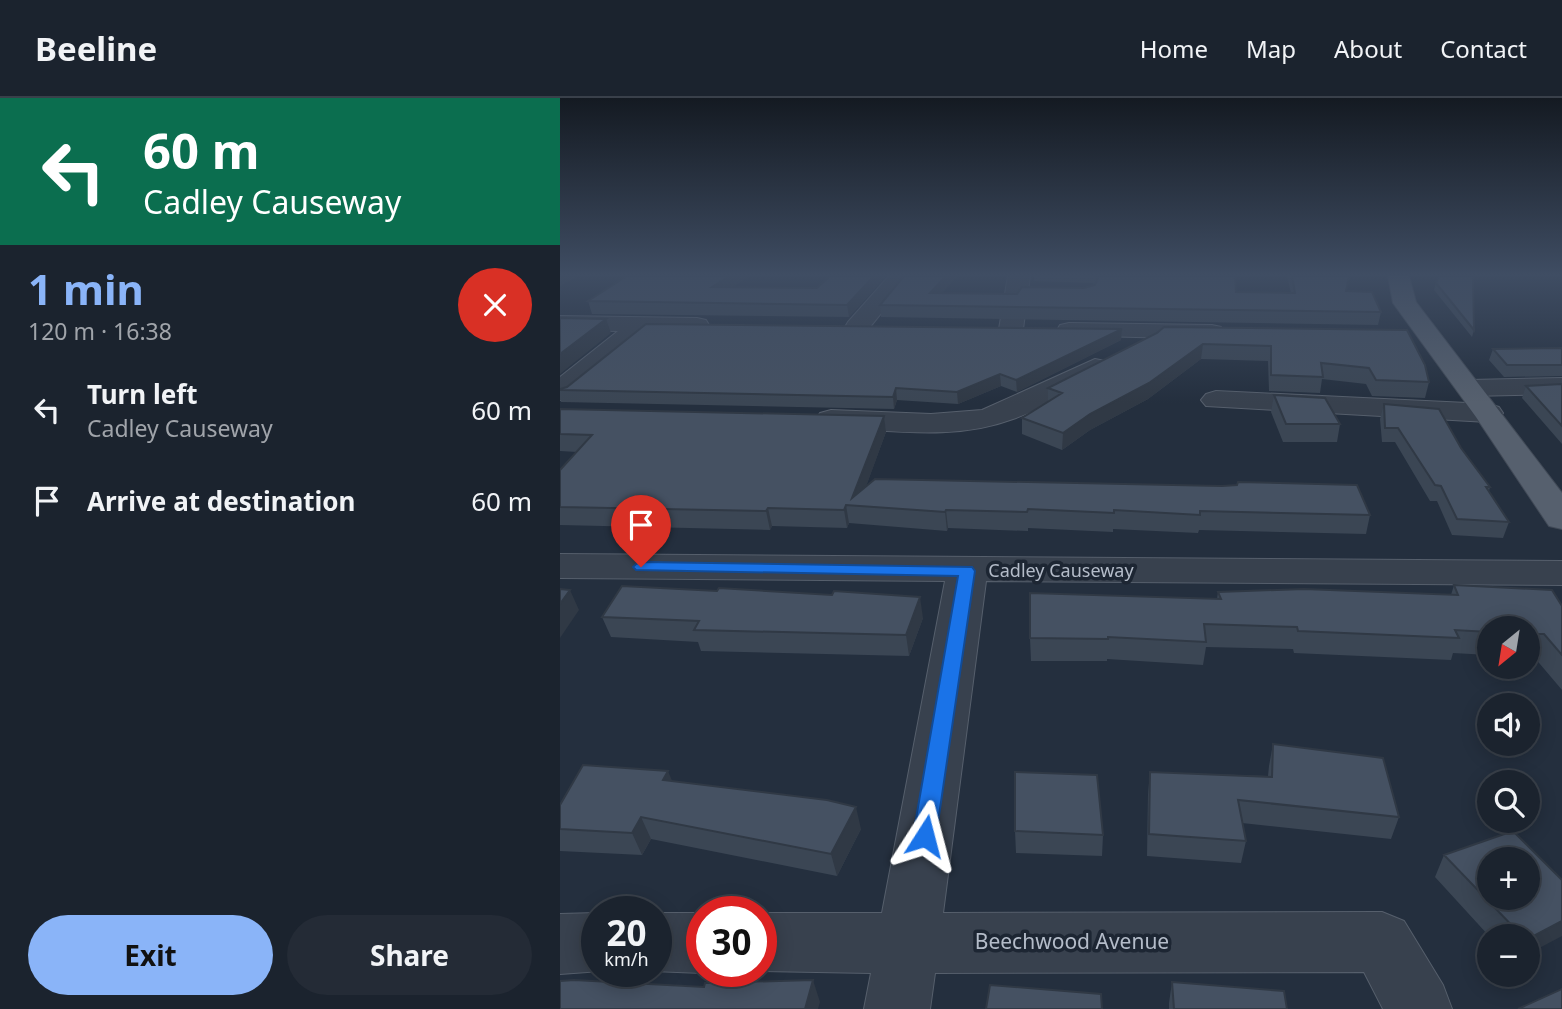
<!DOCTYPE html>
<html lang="en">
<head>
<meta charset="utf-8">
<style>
  body { margin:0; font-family:"Noto Sans",sans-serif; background:#242b36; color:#f1f3f6; height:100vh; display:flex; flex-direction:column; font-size:26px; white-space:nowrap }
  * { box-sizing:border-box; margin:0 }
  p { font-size:23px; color:#a0a4aa }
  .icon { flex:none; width:38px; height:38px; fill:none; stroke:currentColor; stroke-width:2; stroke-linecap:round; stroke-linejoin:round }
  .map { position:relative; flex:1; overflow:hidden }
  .sheet { display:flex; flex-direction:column; background:#1b232e; width:560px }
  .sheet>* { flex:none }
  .top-card { background:#0b6e4f; color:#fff; overflow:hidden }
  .needle { width:46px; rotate:210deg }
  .buttons { position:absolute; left:917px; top:518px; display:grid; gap:14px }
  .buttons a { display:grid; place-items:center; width:63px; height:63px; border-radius:50%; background:#1b232e; box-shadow:0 4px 18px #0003,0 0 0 2px #39404a; font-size:35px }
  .speed { position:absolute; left:21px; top:798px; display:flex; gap:14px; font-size:35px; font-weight:700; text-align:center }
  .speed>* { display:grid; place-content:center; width:91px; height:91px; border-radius:50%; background:#1b232e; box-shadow:0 4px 18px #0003,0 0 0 2px #39404a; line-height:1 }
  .speed small { font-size:18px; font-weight:400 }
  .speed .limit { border:10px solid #d22; background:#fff; color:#111 }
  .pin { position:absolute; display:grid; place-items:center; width:60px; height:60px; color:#fff; margin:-72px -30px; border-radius:50% 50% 50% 0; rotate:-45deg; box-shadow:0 0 7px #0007 }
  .pin .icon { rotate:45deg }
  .me { position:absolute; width:77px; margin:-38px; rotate:9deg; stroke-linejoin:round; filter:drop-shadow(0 0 5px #0008) }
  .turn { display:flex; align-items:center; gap:24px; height:147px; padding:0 28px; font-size:32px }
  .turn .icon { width:91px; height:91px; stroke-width:2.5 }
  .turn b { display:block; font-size:49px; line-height:60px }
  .round { display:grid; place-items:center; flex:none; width:74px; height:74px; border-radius:37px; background:#242b36 }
  .overview { display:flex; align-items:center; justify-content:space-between; height:119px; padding:0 28px }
  h1 { font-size:42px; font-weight:700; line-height:52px; color:#8ab4f8 }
  .action { display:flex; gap:14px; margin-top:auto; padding:14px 28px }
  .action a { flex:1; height:80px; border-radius:42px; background:#8ab4f8; color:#111; font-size:28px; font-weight:700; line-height:80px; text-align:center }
  .action a+a { background:#242b36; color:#f1f3f6 }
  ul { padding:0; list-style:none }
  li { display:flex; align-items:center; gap:21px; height:91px; padding:0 28px }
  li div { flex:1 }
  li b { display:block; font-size:26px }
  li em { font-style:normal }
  header { display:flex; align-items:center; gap:42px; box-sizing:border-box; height:98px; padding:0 35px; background:#1b232e; border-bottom:2px solid #39404a }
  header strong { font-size:33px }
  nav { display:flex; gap:38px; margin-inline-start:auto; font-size:24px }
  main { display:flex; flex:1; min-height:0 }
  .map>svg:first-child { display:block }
</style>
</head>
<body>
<header>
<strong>Beeline</strong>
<nav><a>Home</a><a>Map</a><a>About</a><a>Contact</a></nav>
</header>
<main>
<section class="sheet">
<div class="top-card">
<div class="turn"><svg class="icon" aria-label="left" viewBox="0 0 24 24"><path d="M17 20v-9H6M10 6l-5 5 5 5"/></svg><div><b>60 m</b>Cadley Causeway</div></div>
</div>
<div class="overview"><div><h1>1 min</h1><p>120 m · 16:38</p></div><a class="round" style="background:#d93025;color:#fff"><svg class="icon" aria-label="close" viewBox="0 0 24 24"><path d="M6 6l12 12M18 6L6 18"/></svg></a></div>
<ul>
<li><svg class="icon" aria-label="left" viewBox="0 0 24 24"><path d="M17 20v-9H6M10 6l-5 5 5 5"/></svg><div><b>Turn left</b><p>Cadley Causeway</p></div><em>60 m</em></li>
<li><svg class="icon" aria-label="arrive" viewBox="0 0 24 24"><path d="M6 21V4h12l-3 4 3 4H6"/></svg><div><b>Arrive at destination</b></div><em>60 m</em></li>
</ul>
<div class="action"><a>Exit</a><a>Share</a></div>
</section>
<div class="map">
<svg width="1002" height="911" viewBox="0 0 1002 911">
  <rect width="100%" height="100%" fill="#242f3e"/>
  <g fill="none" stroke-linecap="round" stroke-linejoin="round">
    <defs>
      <path id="minor" d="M329,178H351L306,234L297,236L288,234L285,229L288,224Z
        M448,178H470L463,231L460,236L451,238L442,236L439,231Z
        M0,218L137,220L146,222L149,227L146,232L88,234L10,299L0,302V279L58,233L0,232Z
        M509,225L652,227L661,229L664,234L661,239L652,241L500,237L497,232L500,227Z
        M535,261L545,263L548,269L545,275C514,290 485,310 453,321C395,343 331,332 271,330L260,327L256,321L260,315L271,312L371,316L422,312Z
        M1002,280V296L910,298L900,296L896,290L900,284L910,282Z
        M656,293L928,306L939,309L943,315L939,321L928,324L646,308L641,302L646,296Z
        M0,456L1002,463V487L426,483L383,815L822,814L844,823L883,887L892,911H823L804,874L375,875L370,911H304L311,875L197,873H201V815H322L385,483L0,480Z
        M37,815V873H41L0,876V816Z
        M96,815H142V873H146L142,875L92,873H96Z"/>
      <path id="major" d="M828,178H849L856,204L1002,395V431L989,428L916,319L833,205Z"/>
    </defs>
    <!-- minor casing -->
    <use href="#minor" stroke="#565f6c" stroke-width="2"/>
    <!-- major casing -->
    <use href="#major" stroke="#414a57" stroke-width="2"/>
    <!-- minor -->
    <use href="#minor" fill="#38414e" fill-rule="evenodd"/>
    <!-- major -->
    <use href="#major" fill="#56606e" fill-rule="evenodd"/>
  </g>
  <!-- wall -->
  <path fill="#3b4654" d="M66,178H189L172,189L257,190L270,178H326L289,219L32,216L28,203Z
    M474,178H675L676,194L731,195L727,178H789L786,193L821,214L818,227L321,219L320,207L382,195L457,196L524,190L534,187L533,185L474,183Z
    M876,185L914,232L912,239L874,192Z
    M562,231L561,242L457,294L441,288L398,306L337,302L334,311L1,304L0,301V291Z
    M847,232L869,284L865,300L812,298L806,286L762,281L760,295L709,293L708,263L641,261L588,301L530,332L502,352L462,336V320L488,303V290L597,235Z
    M1002,250V278L944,279L929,262L933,251Z
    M1002,286V346L962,300L966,288Z
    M714,297L780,326L777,344H723L711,314Z
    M824,306L901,350L930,389L929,393L949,424L943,440L892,437L877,403H870L835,344H822L820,321Z
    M0,311L324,318L326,334L306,388L810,417L806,436L639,432L638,435L553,431V434L468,430V433L388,430L387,433L289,425L287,430L212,428L210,432L0,427V372L17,354L0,353Z
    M894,487L1002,508V592L974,559L968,558V530H929V557L893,555L891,562L734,555L733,551L646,549L643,567L547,561V563H471L470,540L657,501L658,494L891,497Z
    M42,519L363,520L349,558L141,553L138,544L51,539Z
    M713,646L839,719L831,741L682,725L686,743L681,765L587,758L588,696L590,674L708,678L709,668Z
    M113,683L301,731L277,778L91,741L82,757L0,753V707Z
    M455,733L543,737L542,758L456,755Z
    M884,757L968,838H929L875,779Z
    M612,884L727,911H609V905Z"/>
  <!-- shaded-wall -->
  <path fill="#303945" d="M0,178H19L0,188Z
    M169,178H189L155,202L152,189Z
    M314,178H326L289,219L287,207Z
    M386,178H398L371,207L370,195Z
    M46,221L51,235L0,276V256Z
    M562,231L561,242L457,294L456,282Z
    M643,246L641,261L588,301L530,332L502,352L503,335L530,316Z
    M440,276L441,288L398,306L397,294Z
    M336,290L337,302L334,311L333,299Z
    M324,318L326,334L299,408L292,400Z
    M286,407L289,425L287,430L284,412Z
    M208,410L212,428L210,432L206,413Z
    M386,412L388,430L387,433L385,414Z
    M10,492L19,512L0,540V506Z
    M360,499L363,520L349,558L346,537Z
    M108,673L117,695L103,682Z
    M296,709L301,731L277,778L271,756Z
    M81,719L91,741L82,757L72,735Z
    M1002,823V838L968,856V841Z
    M253,882L260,904L258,911H245Z"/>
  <!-- building -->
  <path fill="#455162" stroke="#303945" stroke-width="2" fill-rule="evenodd" d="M67,178H169L152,189L257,190L270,178H314L287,207L28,203Z
    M344,178H386L370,195L457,196L462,189L524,190L535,187L538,180L536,178H675L676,194L735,195L732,178H789L786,193L812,194L821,214L320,207Z
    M879,178H913L914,232L876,185Z
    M0,220L46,221L0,256Z
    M86,226L562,231L456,282L440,276L397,294L336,290L333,299L0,292V291L7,289Z
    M604,229L847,232L865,267L869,284L816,282L809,270L761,265L763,279L711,277V248L643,246L589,285L530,316L503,335L462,320L502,295L488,290L597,235Z
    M1002,250V267H947L933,251Z
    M1002,286V328L966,288Z
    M714,297L765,300L780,326H726Z
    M824,306L879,311L901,350L930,389H926L949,424L897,421L881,388L875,387L838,330H825Z
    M0,311L324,318L292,400L315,381L662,388L677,387L678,384L797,387L810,417L640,413V417L554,412V415L468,411L467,414L386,412L385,414L286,407L284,412L208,410L206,413L0,409V372L32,337L0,336Z
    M894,487L992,492L1002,508V557L984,536H968V530H929V534L895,532L899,540L738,533L737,529L644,526L646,544L548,539V541L470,540V495L661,501L658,494L744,491L898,497Z
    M62,488L157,493L159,490L272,497L274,493L360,499L346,537L134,532L139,523L42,519Z
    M0,491L10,492L0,506Z
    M713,646L823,660L839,719L678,702L686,743L589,736L590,674L712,679Z
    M23,667L108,673L103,682L267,702L296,709L271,756L81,719L72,735L0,731V707Z
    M455,674L537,677L543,737L455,733Z
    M953,733L1002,782V823L968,841V838H962L884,757ZM929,761H968V800H929Z
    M14,882L144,889L145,885L253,882L245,911H0V883Z
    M612,884L724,893L727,911H614Z
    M430,887L541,896L542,911H426Z
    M1002,891V911H958Z"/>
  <!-- sky -->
  <linearGradient id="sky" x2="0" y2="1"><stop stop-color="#141a22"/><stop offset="0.58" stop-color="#3f4d63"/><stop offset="1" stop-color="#3f4d63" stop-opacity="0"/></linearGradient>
  <rect width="1002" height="305" fill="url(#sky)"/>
  <!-- route -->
  <path fill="#1a73e8" stroke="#114b97" stroke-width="2" d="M81,464L412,469L415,473L376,738L373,745L365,748L356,745L353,738L398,478L76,472L73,469L76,466Z"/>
  <g text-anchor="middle" stroke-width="7" stroke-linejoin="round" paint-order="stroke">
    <!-- street labels -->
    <g font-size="18" fill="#b4bcc9" stroke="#1d2633">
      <text x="501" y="479">Cadley Causeway</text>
    </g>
    <!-- near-street labels -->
    <g font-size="21" fill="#b4bcc9" stroke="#1d2633">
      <text x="512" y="851">Beechwood Avenue</text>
    </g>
  </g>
</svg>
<div class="buttons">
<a><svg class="needle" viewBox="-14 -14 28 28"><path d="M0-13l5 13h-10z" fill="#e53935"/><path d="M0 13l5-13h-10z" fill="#a0a4aa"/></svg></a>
<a><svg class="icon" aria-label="sound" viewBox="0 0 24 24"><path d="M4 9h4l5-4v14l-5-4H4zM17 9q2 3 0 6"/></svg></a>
<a><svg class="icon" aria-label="search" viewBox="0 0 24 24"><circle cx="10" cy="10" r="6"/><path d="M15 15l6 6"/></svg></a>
<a>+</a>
<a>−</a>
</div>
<div class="speed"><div>20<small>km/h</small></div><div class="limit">30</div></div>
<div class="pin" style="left:81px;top:469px;background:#d93025"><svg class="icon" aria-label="arrive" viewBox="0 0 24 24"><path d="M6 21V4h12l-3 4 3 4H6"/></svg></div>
<svg class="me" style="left:365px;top:738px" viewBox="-20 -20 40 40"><path d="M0-17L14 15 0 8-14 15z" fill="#1a73e8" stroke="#fff" stroke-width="4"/></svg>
</div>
</main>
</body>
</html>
